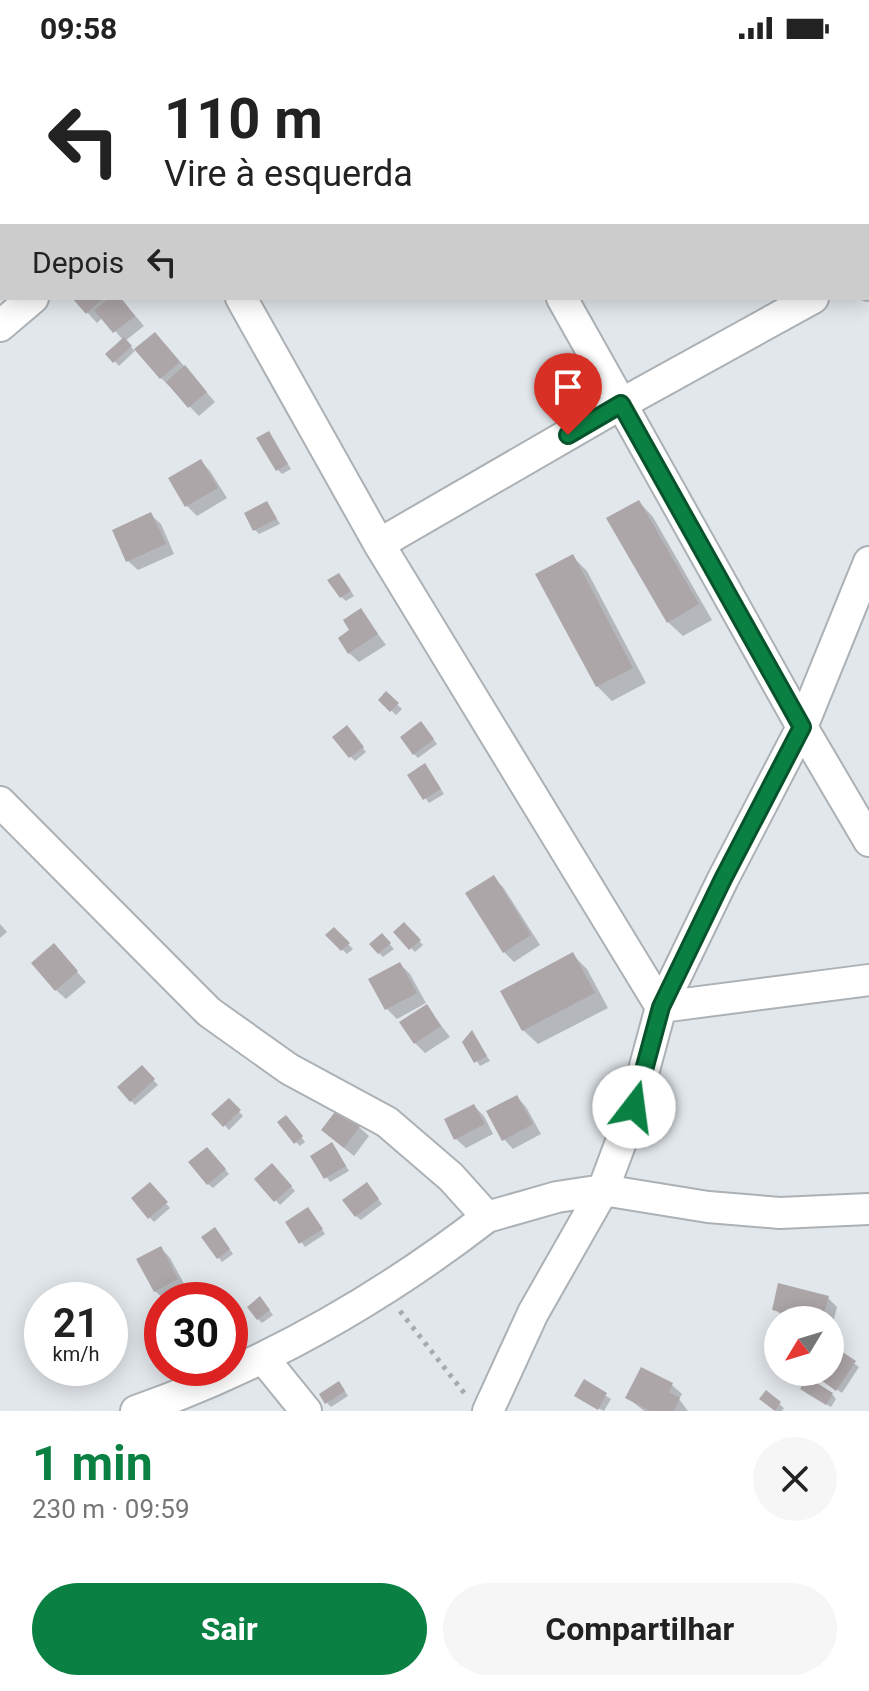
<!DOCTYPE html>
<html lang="pt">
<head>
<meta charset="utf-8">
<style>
  body { margin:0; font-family:Roboto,sans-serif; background:#f6f6f6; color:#222; height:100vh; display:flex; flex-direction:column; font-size:30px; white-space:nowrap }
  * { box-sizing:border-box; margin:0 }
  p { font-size:26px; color:#767676 }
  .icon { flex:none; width:44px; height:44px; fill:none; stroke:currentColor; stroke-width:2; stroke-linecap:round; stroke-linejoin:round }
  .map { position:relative; height:1355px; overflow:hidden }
  .panel { display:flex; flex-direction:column; background:#fff; flex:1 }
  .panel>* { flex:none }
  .hud { position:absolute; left:0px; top:0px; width:870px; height:244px; box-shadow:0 4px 20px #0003; background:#fff; color:#222; overflow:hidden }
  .needle { width:52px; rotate:232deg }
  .buttons { position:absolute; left:764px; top:1250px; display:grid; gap:16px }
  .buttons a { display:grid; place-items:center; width:80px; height:80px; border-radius:50%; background:#fff; box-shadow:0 4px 20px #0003; font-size:40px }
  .speed { position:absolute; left:24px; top:1226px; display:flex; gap:16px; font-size:40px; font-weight:700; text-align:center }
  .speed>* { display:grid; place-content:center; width:104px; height:104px; border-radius:50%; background:#fff; box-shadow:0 4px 20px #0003; line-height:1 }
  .speed small { font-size:20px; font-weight:400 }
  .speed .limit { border:12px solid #d22; background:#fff; color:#111 }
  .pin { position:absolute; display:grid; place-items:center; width:68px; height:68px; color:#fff; margin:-82px -34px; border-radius:50% 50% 50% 0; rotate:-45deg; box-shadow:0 0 8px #0007 }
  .pin .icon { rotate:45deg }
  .me { position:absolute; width:88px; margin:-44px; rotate:15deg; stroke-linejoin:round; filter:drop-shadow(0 0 6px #0008) }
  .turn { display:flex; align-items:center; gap:28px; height:168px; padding:0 32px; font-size:36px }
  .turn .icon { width:104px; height:104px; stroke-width:2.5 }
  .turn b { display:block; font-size:56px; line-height:68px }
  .then { display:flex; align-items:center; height:76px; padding:0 32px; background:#0003; gap:16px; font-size:30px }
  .round { display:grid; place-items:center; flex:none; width:84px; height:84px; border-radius:42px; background:#f6f6f6 }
  .summary { display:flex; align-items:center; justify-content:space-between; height:136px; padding:0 32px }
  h1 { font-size:48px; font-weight:700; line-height:60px; color:#0b8043 }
  .primary-button { display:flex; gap:16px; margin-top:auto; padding:16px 32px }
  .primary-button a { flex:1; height:92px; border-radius:48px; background:#0b8043; color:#fff; font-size:32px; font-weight:700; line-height:92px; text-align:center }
  .primary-button a+a { background:#f6f6f6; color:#222 }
  .status { display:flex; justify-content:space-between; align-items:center; height:56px; padding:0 40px; background:#fff; direction:ltr }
  .status svg { height:22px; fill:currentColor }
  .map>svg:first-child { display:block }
</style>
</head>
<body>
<div class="status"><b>09:58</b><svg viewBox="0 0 49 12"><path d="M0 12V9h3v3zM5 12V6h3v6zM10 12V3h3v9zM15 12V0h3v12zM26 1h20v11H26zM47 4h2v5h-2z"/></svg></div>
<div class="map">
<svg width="869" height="1355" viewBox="0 0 869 1355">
  <rect width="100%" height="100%" fill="#e2e7ec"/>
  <!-- shadow -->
  <path fill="#0003" d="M2,55V103L0,104V56Z
    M74,242H125L122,244L144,270L125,285L135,295L137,293L119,310L108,298L123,284L103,261L97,267Z
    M165,288L215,346L199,360L161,322Z
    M269,377L291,413L282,418L278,414Z
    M201,405L210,415L227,442L197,460L187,450L171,423Z
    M639,446L653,461L712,564L683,580L668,566Z
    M267,447L280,468L259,478L255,474Z
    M151,459L161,468L174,498L138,514L128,505Z
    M573,501L587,515L646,627L612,645L597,630Z
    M343,523L354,540L346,545L341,541Z
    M361,555L386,589L359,606L349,597L352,575Z
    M386,638L402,653L396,659L380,644Z
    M425,672L437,688L418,702L414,698Z
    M351,676L366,696L355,705L351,701Z
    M429,714L444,738L429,747L409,719Z
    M494,822L503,831L540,889L514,906L504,896Z
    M0,868L7,876L0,882Z
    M404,869L423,889L415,896L396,876Z
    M334,874L353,893L347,898L328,880Z
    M382,880L394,893L383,901L379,897Z
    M573,899L587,913L608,952L538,988L523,974Z
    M63,900L86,926L66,943L56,934Z
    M400,908L410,918L426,947L397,963L387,953Z
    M427,951L450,981L425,997L415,987Z
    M472,977L490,1005L480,1010L464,986Z
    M142,1012L158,1029L135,1049L119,1032Z
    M517,1041L526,1051L541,1078L513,1093L504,1083Z
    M229,1044L243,1060L229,1074L214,1058Z
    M474,1050L484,1060L493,1078L466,1092L456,1083Z
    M290,1066L305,1086L300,1090L296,1086Z
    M359,1071L369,1080L354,1100L334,1084Z
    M336,1093L349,1115L330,1126L313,1101Z
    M211,1097L229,1118L213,1132L208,1128Z
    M272,1110L295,1135L280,1149L257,1123Z
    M150,1129L170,1152L154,1166L133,1143Z
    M371,1133L382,1148L361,1164L356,1160Z
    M312,1158L325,1178L305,1191L288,1167Z
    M219,1178L233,1198L222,1206L218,1201Z
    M161,1192L170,1202L187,1233L165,1244L155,1235Z
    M828,1242L837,1251L831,1275L830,1264H788L774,1253Z
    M264,1247L273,1259L262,1267L258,1263Z
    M842,1298L859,1311L842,1337L825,1325Z
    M585,1326L611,1343L604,1355L581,1344Z
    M672,1329L682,1338L679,1343L688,1355H644L628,1342Z
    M343,1332L348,1340L331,1351L327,1347Z
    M766,1337L784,1352L782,1355H776L766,1347Z
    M806,1337L832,1338L836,1343L831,1351Z"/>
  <!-- building -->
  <path fill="#ada6a9" d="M72,242H104L86,258Z
    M109,242H121L135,260L113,277L94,254Z
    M155,276L180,306L160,323L134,293Z
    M124,281L132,290L113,307L105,298Z
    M185,309L207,336L188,352L166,326Z
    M269,375L288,408L276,415L256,382Z
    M201,403L218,432L185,451L168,422Z
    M639,444L699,548L667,567L606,462Z
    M267,445L277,463L253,475L244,457Z
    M151,456L166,488L126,506L112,474Z
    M573,498L633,612L596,631L535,518Z
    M339,517L351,535L340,542L327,524Z
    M361,552L378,578L348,598L338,582L349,574L343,564Z
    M386,635L399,647L390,656L378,644Z
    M421,665L434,683L413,699L400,681Z
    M347,669L364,691L349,702L332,681Z
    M425,707L441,733L423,744L407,719Z
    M494,819L531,879L503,897L465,837Z
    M404,866L421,884L409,894L393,876Z
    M334,871L350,887L341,895L325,879Z
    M382,877L391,887L378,898L369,888Z
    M54,887L78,915L55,935L31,907Z
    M573,896L595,937L522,975L500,935Z
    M400,906L417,937L385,954L368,923Z
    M427,948L441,970L414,988L399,966Z
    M472,974L487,1000L474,1007L462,986Z
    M142,1009L155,1023L130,1046L117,1031Z
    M517,1039L533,1068L502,1085L486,1055Z
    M229,1042L241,1054L223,1071L211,1058Z
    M474,1048L485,1068L454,1084L444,1063Z
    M338,1052L361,1069L344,1092L321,1074Z
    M286,1059L303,1080L294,1088L277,1066Z
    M332,1086L346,1110L324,1123L310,1100Z
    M207,1091L226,1113L207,1129L188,1106Z
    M272,1107L292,1130L274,1146L254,1123Z
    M150,1126L168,1146L148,1163L131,1142Z
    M367,1126L379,1143L355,1161L342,1144Z
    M308,1151L323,1173L299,1188L285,1166Z
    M215,1171L230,1193L217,1203L201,1181Z
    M161,1190L178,1223L154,1236L136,1203Z
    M778,1227L829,1240L822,1264H812L772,1254Z
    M260,1240L270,1254L257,1264L247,1251Z
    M841,1295L856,1305L836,1335L821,1324L827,1316H830V1311Z
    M641,1311L673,1327L669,1336L680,1342L674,1355H650L625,1342Z
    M807,1321L833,1337L826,1349L800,1333Z
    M584,1323L607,1337L598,1354L574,1340Z
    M339,1325L345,1335L325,1348L319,1338Z
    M766,1334L781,1346L775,1355L759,1343Z"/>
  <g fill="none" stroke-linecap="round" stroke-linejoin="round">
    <defs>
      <path id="street" d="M102,0L104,2
        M424,0L425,2
        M745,0L746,2
        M243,2L246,0
        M868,228L869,229
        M241,242L379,488L661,951
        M562,242L802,671L869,785
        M0,270L33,242
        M379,488L621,348L813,242
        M0,746L209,956L289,1013L387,1066L451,1121L487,1161C381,1243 263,1310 136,1355
        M661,951L869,924
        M487,1161L557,1141L603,1134L708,1151L780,1157L869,1153
        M263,1302L306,1355
        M488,1355L533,1257L603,1134L634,1051L661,951L723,823L802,671L869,506"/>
    </defs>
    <!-- street casing -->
    <use href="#street" stroke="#acb1b5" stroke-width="34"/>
    <!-- path -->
    <path stroke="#a7abb0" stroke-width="5" stroke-dasharray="4 6" stroke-linecap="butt" d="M400,1255L465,1338"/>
    <!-- street -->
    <use href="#street" stroke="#fff" stroke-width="30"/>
  </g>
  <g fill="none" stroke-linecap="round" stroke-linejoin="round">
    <defs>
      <path id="route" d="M568,379L621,348L802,671L723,823L661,951L634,1051"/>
    </defs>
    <!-- route casing -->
    <use href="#route" stroke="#07532c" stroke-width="20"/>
    <!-- route -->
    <use href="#route" stroke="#0b8043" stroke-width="14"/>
  </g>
</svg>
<div class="buttons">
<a><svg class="needle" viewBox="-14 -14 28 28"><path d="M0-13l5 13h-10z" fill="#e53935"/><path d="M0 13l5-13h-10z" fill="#767676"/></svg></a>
</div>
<div class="speed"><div>21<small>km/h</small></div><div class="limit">30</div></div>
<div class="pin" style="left:568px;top:379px;background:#d93025"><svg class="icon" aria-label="arrive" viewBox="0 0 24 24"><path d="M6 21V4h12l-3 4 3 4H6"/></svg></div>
<svg class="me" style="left:634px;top:1051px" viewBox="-20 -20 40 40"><circle r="19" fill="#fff"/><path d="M0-13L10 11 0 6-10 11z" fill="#0b8043"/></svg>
<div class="hud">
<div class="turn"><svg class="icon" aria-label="left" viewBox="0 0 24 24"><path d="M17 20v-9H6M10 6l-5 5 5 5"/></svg><div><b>110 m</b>Vire à esquerda</div></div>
<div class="then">Depois<svg class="icon" aria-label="left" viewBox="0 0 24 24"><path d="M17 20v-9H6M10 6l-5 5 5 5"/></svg></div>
</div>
</div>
<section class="panel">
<div class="summary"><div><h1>1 min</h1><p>230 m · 09:59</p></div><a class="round"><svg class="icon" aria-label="close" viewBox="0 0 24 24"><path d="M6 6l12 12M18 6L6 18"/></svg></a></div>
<div class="primary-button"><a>Sair</a><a>Compartilhar</a></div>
</section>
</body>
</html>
